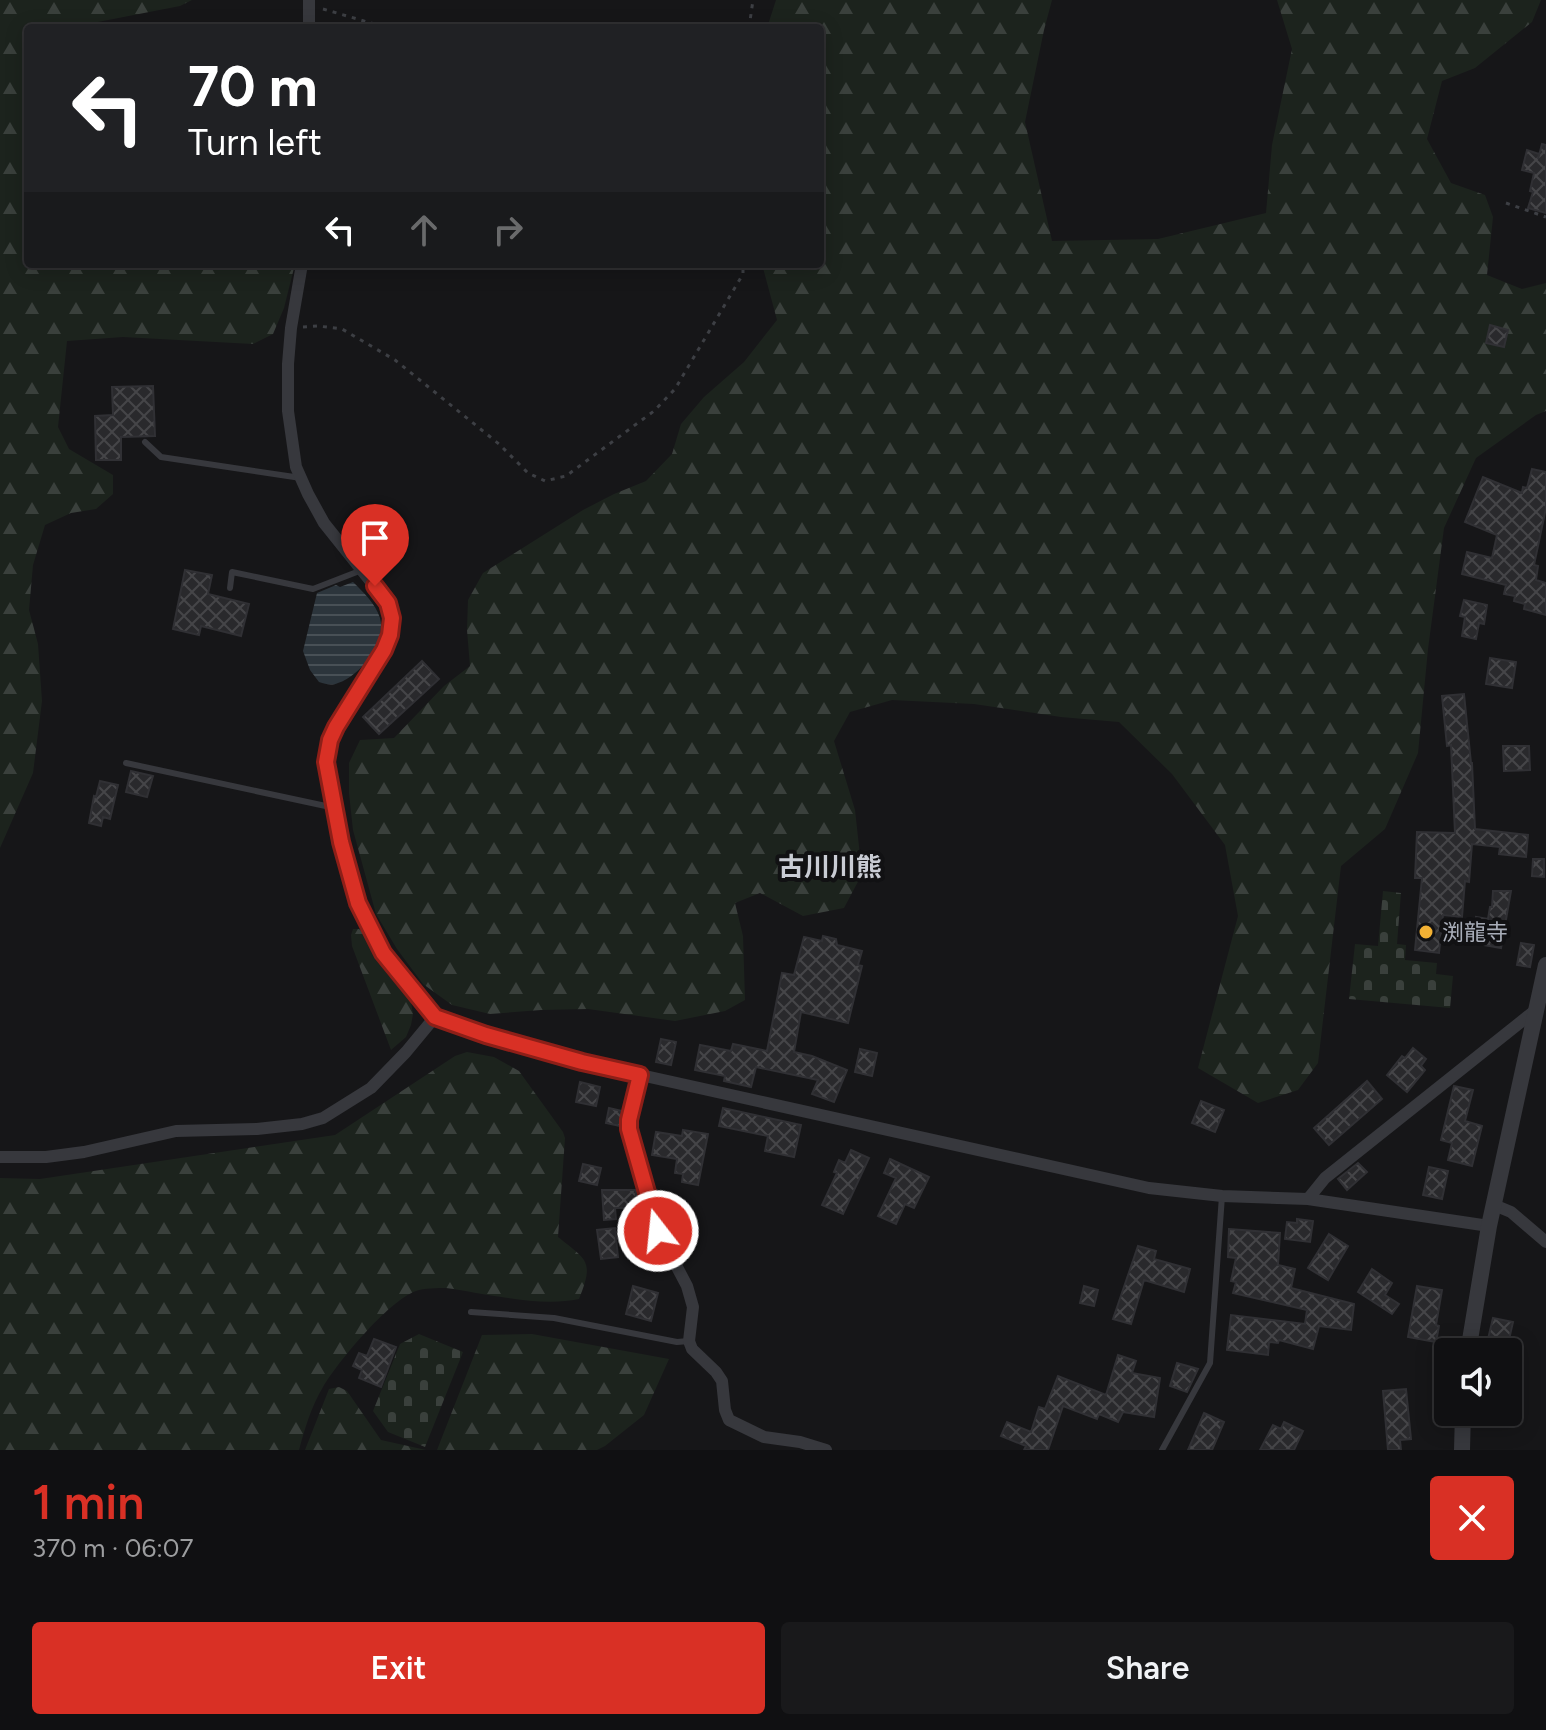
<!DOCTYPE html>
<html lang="en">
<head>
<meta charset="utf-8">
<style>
  body { margin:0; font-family:Figtree,"Noto Sans JP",sans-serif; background:#19191b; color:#f1f3f6; height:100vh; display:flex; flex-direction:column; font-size:30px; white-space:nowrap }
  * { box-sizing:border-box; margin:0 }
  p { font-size:26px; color:#9c9d9f }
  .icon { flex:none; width:44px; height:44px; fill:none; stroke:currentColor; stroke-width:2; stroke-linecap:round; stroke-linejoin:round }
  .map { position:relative; height:1450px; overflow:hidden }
  .drawer { display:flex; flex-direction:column; background:#101012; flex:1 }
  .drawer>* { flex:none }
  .top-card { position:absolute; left:24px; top:24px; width:800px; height:244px; border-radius:8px; box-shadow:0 4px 20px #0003,0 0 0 2px #303032; background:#202124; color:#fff; overflow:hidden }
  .fabs { position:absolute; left:1434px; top:1338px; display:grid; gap:16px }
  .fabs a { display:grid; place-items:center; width:88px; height:88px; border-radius:8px; background:#101012; box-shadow:0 4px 20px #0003,0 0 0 2px #303032; font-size:40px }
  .pin { position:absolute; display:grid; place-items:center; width:68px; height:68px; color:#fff; margin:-82px -34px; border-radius:50% 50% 50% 0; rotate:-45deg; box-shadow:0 0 8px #0007 }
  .pin .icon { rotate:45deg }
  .me { position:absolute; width:88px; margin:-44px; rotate:344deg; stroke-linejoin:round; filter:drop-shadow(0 0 6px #0008) }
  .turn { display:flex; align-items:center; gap:28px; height:168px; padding:0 32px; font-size:36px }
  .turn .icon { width:104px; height:104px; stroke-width:2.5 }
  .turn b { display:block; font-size:56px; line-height:68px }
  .lanes { display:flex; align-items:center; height:76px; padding:0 32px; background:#0003; justify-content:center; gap:40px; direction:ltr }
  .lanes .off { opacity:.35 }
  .round { display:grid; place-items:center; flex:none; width:84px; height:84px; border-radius:8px; background:#19191b }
  .head { display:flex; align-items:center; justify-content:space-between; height:136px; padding:0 32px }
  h1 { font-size:48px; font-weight:600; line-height:60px; color:#d93025 }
  .primary-button { display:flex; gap:16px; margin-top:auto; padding:16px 32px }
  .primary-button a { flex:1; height:92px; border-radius:8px; background:#d93025; color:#fff; font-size:32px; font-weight:600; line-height:92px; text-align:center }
  .primary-button a+a { background:#19191b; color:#f1f3f6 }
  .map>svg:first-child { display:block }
</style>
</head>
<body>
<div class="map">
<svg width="1546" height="1450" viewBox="0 0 1546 1450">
  <defs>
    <pattern id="forest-firs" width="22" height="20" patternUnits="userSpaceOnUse" patternTransform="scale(2)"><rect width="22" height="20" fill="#1c231d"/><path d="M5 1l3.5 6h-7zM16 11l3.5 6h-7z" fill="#3a403c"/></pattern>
    <pattern id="cemetery-stones" width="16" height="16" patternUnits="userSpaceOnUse" patternTransform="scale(2)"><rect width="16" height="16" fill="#1c231d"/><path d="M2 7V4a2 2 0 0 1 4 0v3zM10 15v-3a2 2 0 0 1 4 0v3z" fill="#3a403c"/></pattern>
    <pattern id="water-rules" width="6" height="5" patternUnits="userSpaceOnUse" patternTransform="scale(2)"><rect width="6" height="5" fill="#2c353c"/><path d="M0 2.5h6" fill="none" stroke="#485056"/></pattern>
    <pattern id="building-cross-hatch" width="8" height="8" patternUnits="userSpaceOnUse" patternTransform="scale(2)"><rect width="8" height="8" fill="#29292c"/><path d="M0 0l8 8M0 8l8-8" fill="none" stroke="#454548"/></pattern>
  </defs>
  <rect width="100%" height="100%" fill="#161618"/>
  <!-- forest -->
  <path fill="url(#forest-firs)" d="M0,0H192L180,6L67,28H28V264H295L284,308L273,334L253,344L123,337L67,341L58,427L69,449L113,475V494L96,509L71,513L45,525L33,565L29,610L38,644L42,701L33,773L0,848Z
    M776,0H1052L1044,30L1025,122L1052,241L1158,239L1266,213L1272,145L1292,49L1277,0H1541L1532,22L1475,68L1442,81L1427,139L1451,183L1485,195L1493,217L1487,275L1522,289L1546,283V411L1536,415L1476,458L1444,528L1428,649L1418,753L1385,829L1341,866L1318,1063L1298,1090L1258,1103L1198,1068L1238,916L1225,845L1172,774L1119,722L1061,717L974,704L892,700L850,712L834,741L855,810L862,874L844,908L803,916L760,893L735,903L743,936L745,1000L725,1011L675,1021L588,1009L541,1010L490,1014L452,1005L423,984L397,949L376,914L353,830L349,793V763L360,740L394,738L444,686L470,666L467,630L468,600L483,573L583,510L614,494L646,481L672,454L681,424L704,397L744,362L777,320L762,264H820V28H767Z
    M353,929H359L364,933L384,970L411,1002L413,1014L411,1025L406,1037L391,1050L352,946L351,935Z
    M467,1052L494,1057L519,1071L563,1132L565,1138L558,1237C588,1261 594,1261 579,1299C546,1306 510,1298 476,1293C466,1291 456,1289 446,1288C438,1288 423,1288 416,1291C388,1301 338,1362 323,1387C311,1407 305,1428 299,1450H0V1178L40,1179L335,1135L455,1056Z
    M532,1334L669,1359L644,1415L605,1446L597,1450H437L482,1335Z
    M339,1387L347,1391L381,1440L426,1450H305L329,1389Z"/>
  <!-- cemetery -->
  <path fill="url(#cemetery-stones)" d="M1383,891L1401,893L1397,944L1406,945L1405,960L1437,963L1436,974L1453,976L1450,1008L1349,999L1355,944L1378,946Z
    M419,1334L463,1352L425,1447L388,1432L373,1411L400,1344Z"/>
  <!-- water -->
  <path fill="url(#water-rules)" d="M353,582C364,593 375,603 380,618C387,642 360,676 338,683C331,686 326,684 319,682L310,670L303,651L317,593L336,585L340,587Z"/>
  <!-- building -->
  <path fill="url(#building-cross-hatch)" stroke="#303034" stroke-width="2" d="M1542,144L1546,145V213L1528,208L1533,192L1530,191L1534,173L1522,170L1527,150L1539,154L1538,159Z
    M1490,325L1508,330L1504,347L1486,343Z
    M153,386L155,436L121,437V460H96L95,416L113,415L112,387Z
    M1532,469L1546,472V508L1534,565L1538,566L1536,580L1546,583V615L1524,609L1525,604L1514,601L1515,596L1504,594L1506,585L1462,574L1467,552L1492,558L1497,535L1465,522L1483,477L1522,493L1523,487L1527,488Z
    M185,570L212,575L208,594L249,604L241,636L201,626L199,635L173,629Z
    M1464,600L1487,605L1484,624L1479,623L1476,639L1462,636L1465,617L1460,616Z
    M1490,658L1516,662L1512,688L1486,684Z
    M422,661L439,679L379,734L363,717Z
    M1464,694L1471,763H1472L1475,829L1528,835L1526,857L1499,854L1500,847L1472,844L1469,882L1465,881L1462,917L1443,915L1439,953L1415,950L1422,878H1415L1417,832L1455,833L1451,745L1447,746L1442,696Z
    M1503,746H1529L1530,770L1504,771Z
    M131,771L153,776L147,797L126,792Z
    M100,781L118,785L110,819L103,817L101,826L89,823L94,796L96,797Z
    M1533,859H1544V877L1532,876Z
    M1493,891H1511L1501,948L1472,943L1476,917L1488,919L1490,907H1492Z
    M823,936L836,939L837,945L862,951L858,965L862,966L848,1023L801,1012L794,1052L812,1056L847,1070L834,1102L812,1094L818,1080L756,1067L751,1087L724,1081L725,1076L695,1070L700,1045L731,1051L733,1044L767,1051L782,973L794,975L804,937L822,941Z
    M1521,943L1534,945L1530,967L1517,965Z
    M661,1039L676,1042L671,1065L656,1062Z
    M1413,1048L1426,1059L1421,1066L1425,1070L1407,1092L1387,1075L1402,1056L1405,1058Z
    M860,1049L877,1053L872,1076L855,1072Z
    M1367,1081L1382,1099L1329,1145L1314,1128Z
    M580,1082L600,1087L596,1106L576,1102Z
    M1454,1086L1473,1090L1465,1121L1482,1126L1472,1166L1448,1160L1452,1143L1441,1140Z
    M1201,1101L1224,1110L1215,1132L1192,1123Z
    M609,1108L622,1111L620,1126L606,1123Z
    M723,1108L801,1125L794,1157L765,1151L768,1136L719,1126Z
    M683,1130L708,1134L698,1185L682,1182L683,1174L675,1173L677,1159L652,1155L656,1132L682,1136Z
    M851,1150L869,1158L843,1214L822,1205L837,1173L834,1172L839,1160L845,1163Z
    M890,1159L929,1177L914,1208L905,1204L896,1224L878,1216L896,1178L884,1173Z
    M1358,1163L1367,1172L1347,1190L1338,1179Z
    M583,1164L601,1168L597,1185L579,1181Z
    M1429,1167L1448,1171L1442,1199L1423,1195Z
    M602,1190H636V1208H615L616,1219L604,1220Z
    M1297,1219L1313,1221L1310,1242L1285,1239L1287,1222L1297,1223Z
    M615,1228L618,1257L601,1259L597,1230Z
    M1229,1229L1280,1233L1278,1265L1295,1269L1291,1288L1354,1304L1351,1330L1319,1326L1313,1349L1279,1340L1278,1343L1269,1342L1268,1355L1227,1350L1231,1315L1305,1324L1307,1310L1233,1293L1236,1282L1231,1281L1236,1258L1228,1257Z
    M1329,1234L1348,1246L1328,1280L1308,1268Z
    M1138,1246L1156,1251L1154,1259L1190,1269L1184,1292L1144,1280L1131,1324L1113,1319Z
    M1372,1269L1392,1283L1385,1295L1399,1304L1392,1314L1358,1292Z
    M633,1286L658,1293L651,1321L626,1314Z
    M1084,1286L1098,1290L1094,1306L1080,1303Z
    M1417,1286L1442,1290L1436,1325L1439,1326L1436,1342L1408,1337Z
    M1493,1318L1513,1322L1508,1344L1488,1339Z
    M374,1339L396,1347L381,1387L359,1378L362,1370L353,1366L359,1353L367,1356Z
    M1118,1355L1136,1361L1132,1373L1160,1378L1154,1417L1123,1412L1118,1422L1099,1414L1097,1419L1063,1406L1048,1450H1024L1026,1446L1001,1436L1007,1422L1031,1432L1039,1407L1045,1409L1058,1376L1106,1395Z
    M1177,1363L1198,1369L1187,1392L1170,1386Z
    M1406,1389L1411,1439L1400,1440L1401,1450H1388L1383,1391Z
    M1204,1413L1224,1422L1212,1450H1188Z
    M1284,1422L1303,1431L1294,1450H1260L1273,1425L1281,1429Z"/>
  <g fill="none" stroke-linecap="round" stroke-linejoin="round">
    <!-- path -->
    <path stroke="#3d3f44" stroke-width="3" stroke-dasharray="4 6" stroke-linecap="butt" d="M323,9L388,28
      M749,28L753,0
      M1506,203L1546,217
      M303,327L318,326L342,329L395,360L499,444L528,473L545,481L566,476L654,411L675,389L743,274V264"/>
    <!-- service -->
    <path stroke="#37383d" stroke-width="6" d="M145,442L161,457L301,478
      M230,588L232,572L313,589L362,570
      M126,763L335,808
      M471,1312L554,1318L677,1342L689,1341
      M1162,1450L1210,1363L1222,1196"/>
    <!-- minor -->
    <path stroke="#37383d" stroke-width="12" d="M309,28V0
      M302,264L291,328L288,364V411L296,467L308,494L324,523L388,603L392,618L390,635L384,650L336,727L330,740L326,762L341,842L358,903L383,953L435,1017L486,1035L582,1062L1149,1188L1222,1196L1308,1199L1489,1226
      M640,1075L629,1120V1129L658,1231L687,1286L693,1307L689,1341L692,1349L716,1372L722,1381L725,1410L729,1420L764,1437L800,1442L826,1450
      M0,1157H46L84,1152L176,1131L257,1129L302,1124L323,1118L371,1088L406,1052L435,1017
      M1308,1199L1325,1178L1537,1009
      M1494,1205L1511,1212L1546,1242"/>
    <!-- tertiary -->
    <path stroke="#37383d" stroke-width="16" d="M1468,1352L1489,1226L1546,965
      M1462,1450L1463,1412"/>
  </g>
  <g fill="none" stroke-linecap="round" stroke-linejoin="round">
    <defs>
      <path id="route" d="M375,586L388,603L392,618L390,635L384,650L336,727L330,740L326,762L341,842L358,903L383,953L435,1017L486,1035L582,1062L640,1075L629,1120V1129L658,1231"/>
    </defs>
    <!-- route casing -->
    <use href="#route" stroke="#8d1f18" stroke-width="20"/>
    <!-- route -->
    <use href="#route" stroke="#d93025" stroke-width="14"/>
  </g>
  <!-- markers -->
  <circle fill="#f2b134" stroke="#111113" stroke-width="3" cx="1426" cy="932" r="8"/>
  <g text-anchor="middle" stroke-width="8" stroke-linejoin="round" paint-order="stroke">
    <!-- poi labels -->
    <g font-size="22" fill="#a8adb8" stroke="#111113" text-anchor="start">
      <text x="1442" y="940">渕龍寺</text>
    </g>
    <!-- quarter labels -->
    <g font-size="26" font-weight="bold" fill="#c9ccd4" stroke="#111113">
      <text x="830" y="876">古川川熊</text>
    </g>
  </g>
</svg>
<div class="fabs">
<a><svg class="icon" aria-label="sound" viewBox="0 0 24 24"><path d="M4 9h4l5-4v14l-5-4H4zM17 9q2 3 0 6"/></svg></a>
</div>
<div class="pin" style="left:375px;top:586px;background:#d93025"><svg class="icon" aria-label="arrive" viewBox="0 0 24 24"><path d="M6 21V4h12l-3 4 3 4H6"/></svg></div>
<svg class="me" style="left:658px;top:1231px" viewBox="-20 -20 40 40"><circle r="17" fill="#d93025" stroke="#fff" stroke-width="3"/><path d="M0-11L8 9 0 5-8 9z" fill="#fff"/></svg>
<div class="top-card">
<div class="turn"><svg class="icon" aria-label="left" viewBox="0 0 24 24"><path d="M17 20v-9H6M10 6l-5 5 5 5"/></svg><div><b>70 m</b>Turn left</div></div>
<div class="lanes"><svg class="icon" aria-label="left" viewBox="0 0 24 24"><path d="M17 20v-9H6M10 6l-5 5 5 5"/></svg><svg class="icon off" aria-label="ahead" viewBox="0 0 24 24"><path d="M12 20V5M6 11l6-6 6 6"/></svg><svg class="icon off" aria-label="right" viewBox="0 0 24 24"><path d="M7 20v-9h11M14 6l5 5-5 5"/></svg></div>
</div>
</div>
<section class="drawer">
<div class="head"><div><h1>1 min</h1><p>370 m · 06:07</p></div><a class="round" style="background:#d93025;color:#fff"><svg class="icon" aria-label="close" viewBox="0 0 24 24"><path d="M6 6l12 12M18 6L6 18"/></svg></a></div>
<div class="primary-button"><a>Exit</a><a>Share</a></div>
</section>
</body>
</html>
